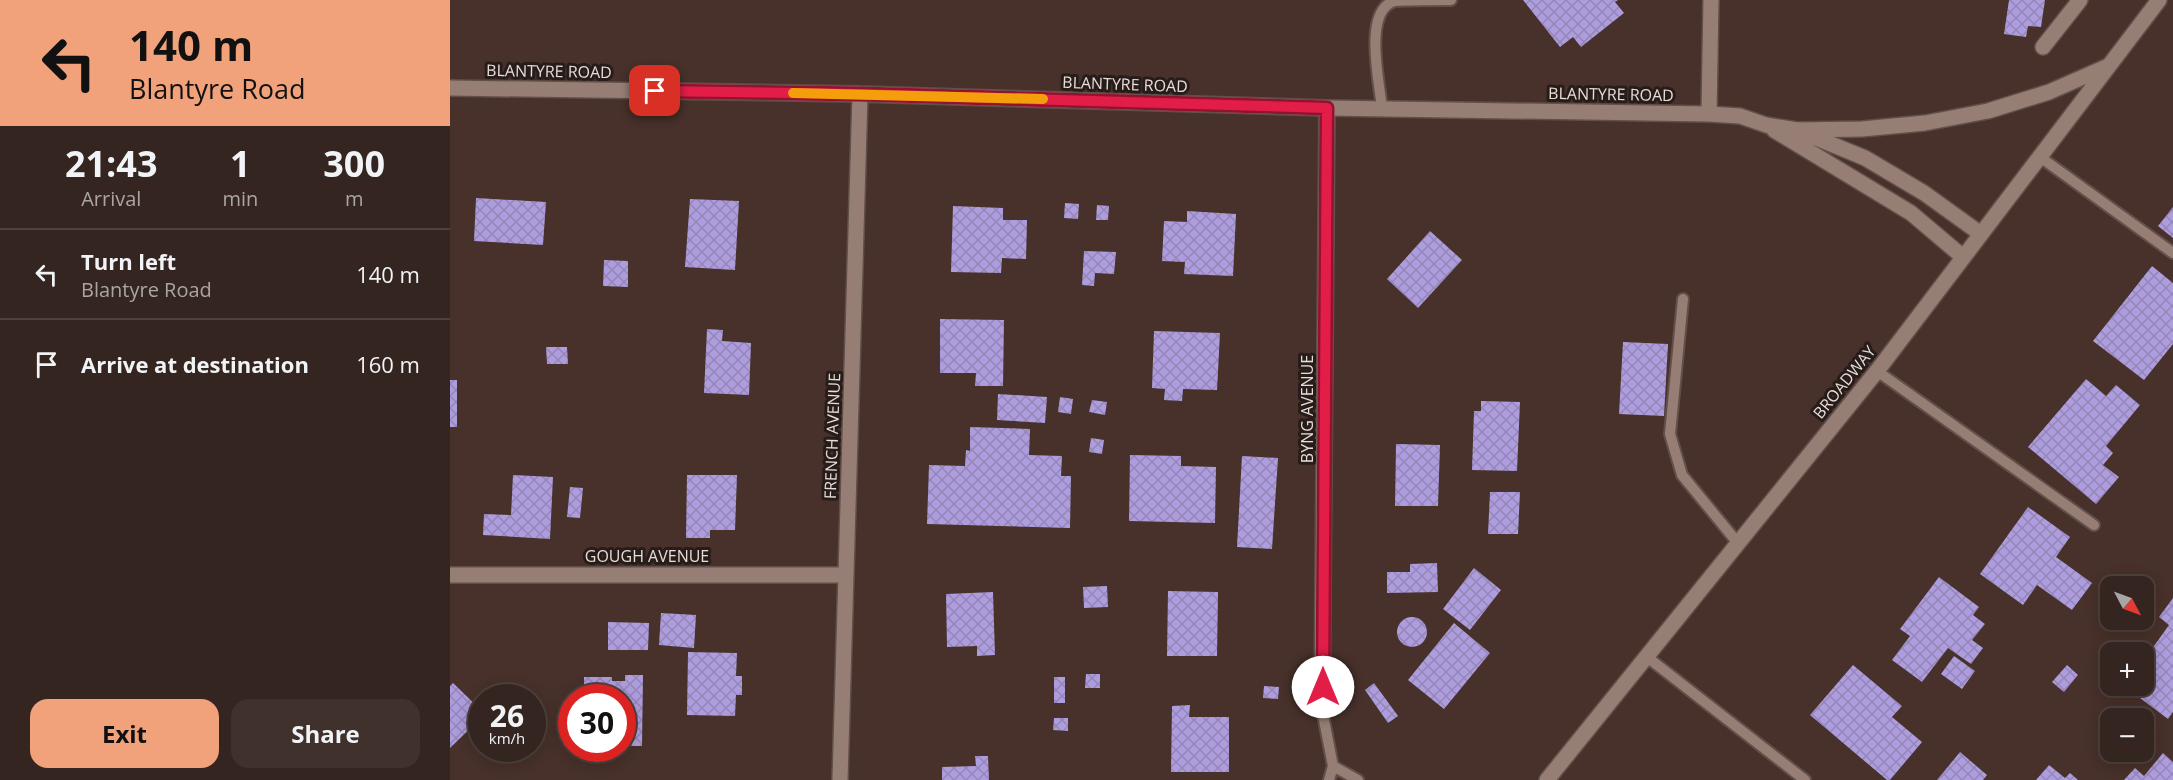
<!DOCTYPE html>
<html lang="en">
<head>
<meta charset="utf-8">
<style>
  body { margin:0; font-family:"Open Sans",sans-serif; background:#40312d; color:#f1f3f6; height:100vh; display:flex; flex-direction:column; font-size:22px; white-space:nowrap }
  * { box-sizing:border-box; margin:0 }
  p { font-size:20px; color:#aaa5a5 }
  .icon { flex:none; width:33px; height:33px; fill:none; stroke:currentColor; stroke-width:2; stroke-linecap:round; stroke-linejoin:round }
  .map { position:relative; flex:1; overflow:hidden }
  .sheet { display:flex; flex-direction:column; background:#352520; width:450px }
  .sheet>* { flex:none }
  .top-card { background:#f1a27b; color:#111; overflow:hidden }
  .needle { width:39px; rotate:131deg }
  .fabs { position:absolute; left:1650px; top:576px; display:grid; gap:12px }
  .fabs a { display:grid; place-items:center; width:54px; height:54px; border-radius:12px; background:#352520; box-shadow:0 3px 15px #0003,0 0 0 2px #4f423e; font-size:30px }
  .speed { position:absolute; left:18px; top:684px; display:flex; gap:12px; font-size:30px; font-weight:700; text-align:center }
  .speed>* { display:grid; place-content:center; width:78px; height:78px; border-radius:50%; background:#352520; box-shadow:0 3px 15px #0003,0 0 0 2px #4f423e; line-height:1 }
  .speed small { font-size:15px; font-weight:400 }
  .speed .limit { border:9px solid #d22; background:#fff; color:#111 }
  .pin { position:absolute; display:grid; place-items:center; width:51px; height:51px; color:#fff; margin:-26px; border-radius:12px; box-shadow:0 3px 9px #0006 }
  .me { position:absolute; width:66px; margin:-33px; rotate:0deg; stroke-linejoin:round; filter:drop-shadow(0 0 4px #0008) }
  .turn { display:flex; align-items:center; gap:21px; height:126px; padding:0 30px; font-size:27px }
  .turn .icon { width:78px; height:78px; stroke-width:2.5 }
  .turn b { display:block; font-size:42px; line-height:51px }
  .eta { display:flex; justify-content:space-evenly; align-items:center; height:102px; text-align:center }
  .eta b { font-size:36px; font-weight:700; line-height:42px }
  .action { display:flex; gap:12px; margin-top:auto; padding:12px 30px }
  .action a { flex:1; height:69px; border-radius:18px; background:#f1a27b; color:#111; font-size:24px; font-weight:700; line-height:69px; text-align:center }
  .action a+a { background:#40312d; color:#f1f3f6 }
  ul { padding:0; list-style:none }
  li { display:flex; align-items:center; gap:18px; height:90px; padding:0 30px; border-top:2px solid #4f423e }
  li div { flex:1 }
  li b { display:block; font-size:22px }
  li em { font-style:normal }
  main { display:flex; flex:1; min-height:0 }
  .map>svg:first-child { display:block }
</style>
</head>
<body>
<main>
<section class="sheet">
<div class="top-card">
<div class="turn"><svg class="icon" aria-label="left" viewBox="0 0 24 24"><path d="M17 20v-9H6M10 6l-5 5 5 5"/></svg><div><b>140 m</b>Blantyre Road</div></div>
</div>
<div class="eta">
<div><b>21:43</b><p>Arrival</p></div>
<div><b>1</b><p>min</p></div>
<div><b>300</b><p>m</p></div>
</div>
<ul>
<li><svg class="icon" aria-label="left" viewBox="0 0 24 24"><path d="M17 20v-9H6M10 6l-5 5 5 5"/></svg><div><b>Turn left</b><p>Blantyre Road</p></div><em>140 m</em></li>
<li><svg class="icon" aria-label="arrive" viewBox="0 0 24 24"><path d="M6 21V4h12l-3 4 3 4H6"/></svg><div><b>Arrive at destination</b></div><em>160 m</em></li>
</ul>
<div class="action"><a>Exit</a><a>Share</a></div>
</section>
<div class="map">
<svg width="1723" height="780" viewBox="0 0 1723 780">
  <defs>
    <pattern id="building-cross-hatch" width="8" height="8" patternUnits="userSpaceOnUse" patternTransform="scale(1.5)"><rect width="8" height="8" fill="#ae9dde"/><path d="M0 0l8 8M0 8l8-8" fill="none" stroke="#9486b6"/></pattern>
  </defs>
  <rect width="100%" height="100%" fill="#47312a"/>
  <!-- building -->
  <path fill="url(#building-cross-hatch)" d="M1073,0H1168L1165,2L1174,13L1131,47L1123,37L1110,47Z
    M1559,0H1595L1591,27L1578,26L1576,37L1554,34Z
    M26,198L96,202L93,245L24,241Z
    M240,199L289,201L285,270L235,267Z
    M615,203L629,204L628,219L614,218Z
    M647,205L659,206L658,220H646Z
    M503,206L553,208V220H577L576,259L552,258L551,273L501,272Z
    M1723,207V238L1708,226Z
    M737,211L786,214L783,276L734,274L735,262L712,261L714,221L737,222Z
    M980,231L1012,260L968,308L937,279Z
    M634,251L666,252L664,274L645,273L644,286L632,285Z
    M154,260L178,261V287L153,286Z
    M1702,266L1723,283V344L1694,380L1643,341Z
    M490,319L554,320L553,386H525L526,373H490Z
    M257,329L273,330L272,341L301,343L299,395L254,393Z
    M704,331L770,333L767,390L733,389L732,401L714,400L715,389L702,388Z
    M1173,342L1218,344L1214,416L1169,414Z
    M96,347H117L118,364H97Z
    M1636,379L1656,396L1666,385L1690,405L1656,446L1663,453L1653,465L1669,477L1646,504L1578,447Z
    M0,380H7V427H0Z
    M548,394L597,397L595,423L547,420Z
    M610,397L623,399L621,414L608,412Z
    M642,400L657,402L655,415L639,412Z
    M1031,401L1070,402L1067,471L1022,470L1024,411H1031Z
    M520,427L580,429L579,455L612,456L611,476H621L620,528L477,524L479,465L515,466L516,450L520,451Z
    M641,438L654,440L652,454L639,452Z
    M946,444L990,445L988,506H945Z
    M680,455L731,456V466L766,467L765,523L679,521Z
    M792,456L828,458L822,549L787,547Z
    M63,475L103,477L100,539L33,535L34,514L61,515Z
    M237,475H287L285,530H260V538H236Z
    M120,487L133,488L130,518L117,517Z
    M1040,492H1070L1068,534H1038Z
    M1578,507L1620,537L1606,557L1642,583L1622,610L1587,585L1573,605L1530,574Z
    M987,563L988,592L937,593V572H960V564Z
    M1024,568L1051,590L1020,630L993,609Z
    M1489,577L1529,607L1523,615L1535,624L1522,640L1533,648L1521,664L1498,648L1472,682L1442,660L1460,636L1450,629Z
    M657,586L658,607L634,608L633,587Z
    M718,591L768,592L767,656H717Z
    M543,592L545,655L527,656V646L497,647L496,594Z
    M1723,598V712L1718,719L1674,686H1694V660L1719,625L1709,617Z
    M211,613L246,615L244,648L209,645Z
    M947 632a15 15 0 1 1 30 0a15 15 0 1 1-30 0Z
    M158,622L199,623L198,650H158Z
    M1004,623L1040,653L994,709L958,680Z
    M238,652L287,653L286,676H292V695H286L285,716L237,715Z
    M1504,656L1525,671L1512,689L1491,674Z
    M1403,665L1452,706L1442,717L1472,742L1440,780H1437L1360,715Z
    M1617,665L1628,675L1614,692L1602,682Z
    M636,674H650V688H635Z
    M175,675H193L192,746H172V698H134V677H162V681H175Z
    M604,677H615V703H604Z
    M3,683L32,711V717L0,748V686Z
    M924,683L948,716L938,723L915,690Z
    M814,686L829,687L828,699L813,698Z
    M740,705L739,717H779V772H721L722,706Z
    M604,718H618V731L603,730Z
    M1510,752L1537,775L1533,780H1487Z
    M1713,753L1723,762V780H1674L1685,768L1694,776Z
    M525,756H538L539,780H492V767L526,766Z
    M1599,765L1615,778L1620,773L1628,780H1586Z"/>
  <g fill="none" stroke-linecap="round" stroke-linejoin="round">
    <defs>
      <path id="lane" d="M932,109C930,84 912,10 945,1C955,0 988,0 1001,0
        M1590,157L1723,253
        M1233,299L1220,434L1232,475L1287,542
        M1427,371L1644,525
        M1197,657L1355,780
        M872,710L883,766L879,780
        M883,766L908,780"/>
      <path id="street" d="M1593,47L1630,0
        M0,88L410,94L877,108L1259,114L1290,116L1316,125L1347,130L1415,158L1474,193L1531,234
        M1259,114L1261,0
        M1324,130L1461,213L1513,257
        M0,575H394
        M872,710L877,108
        M390,780C395,551 405,323 410,94"/>
      <path id="secondary" d="M1347,130L1412,129L1475,123L1538,111L1599,92L1656,67
        M1097,780L1427,371L1709,0"/>
    </defs>
    <!-- lane casing -->
    <use href="#lane" stroke="#614f49" stroke-width="14"/>
    <!-- street casing -->
    <use href="#street" stroke="#614f49" stroke-width="18"/>
    <!-- secondary casing -->
    <use href="#secondary" stroke="#614f49" stroke-width="18"/>
    <!-- lane -->
    <use href="#lane" stroke="#967e75" stroke-width="10"/>
    <!-- street -->
    <use href="#street" stroke="#967e75" stroke-width="15"/>
    <!-- secondary -->
    <use href="#secondary" stroke="#967e75" stroke-width="15"/>
  </g>
  <g fill="none" stroke-linecap="round" stroke-linejoin="round">
    <defs>
      <path id="route" d="M205,91L410,94L877,108L873,687"/>
    </defs>
    <!-- route casing -->
    <use href="#route" stroke="#92132f" stroke-width="15"/>
    <!-- route -->
    <use href="#route" stroke="#e11d48" stroke-width="10"/>
    <!-- slow -->
    <path stroke="#f59e0b" stroke-width="10" d="M343,93L593,99"/>
  </g>
  <g text-anchor="middle" stroke-width="6" stroke-linejoin="round" paint-order="stroke">
    <!-- street labels -->
    <g font-size="16" fill="#e9dbd6" stroke="#261c19">
      <text transform="translate(99 71) rotate(1)" y="6">BLANTYRE ROAD</text>
      <text transform="translate(675 84) rotate(2)" y="6">BLANTYRE ROAD</text>
      <text transform="translate(1161 94) rotate(1)" y="6">BLANTYRE ROAD</text>
      <text transform="translate(1394 382) rotate(-51)" y="6">BROADWAY</text>
      <text transform="translate(857 409) rotate(-90)" y="6">BYNG AVENUE</text>
      <text transform="translate(382 436) rotate(-88)" y="6">FRENCH AVENUE</text>
      <text x="197" y="562">GOUGH AVENUE</text>
    </g>
  </g>
</svg>
<div class="fabs">
<a><svg class="needle" viewBox="-14 -14 28 28"><path d="M0-13l5 13h-10z" fill="#e53935"/><path d="M0 13l5-13h-10z" fill="#aaa5a5"/></svg></a>
<a>+</a>
<a>−</a>
</div>
<div class="speed"><div>26<small>km/h</small></div><div class="limit">30</div></div>
<div class="pin" style="left:205px;top:91px;background:#d93025"><svg class="icon" aria-label="arrive" viewBox="0 0 24 24"><path d="M6 21V4h12l-3 4 3 4H6"/></svg></div>
<svg class="me" style="left:873px;top:687px" viewBox="-20 -20 40 40"><circle r="19" fill="#fff"/><path d="M0-13L10 11 0 6-10 11z" fill="#e11d48"/></svg>
</div>
</main>
</body>
</html>
